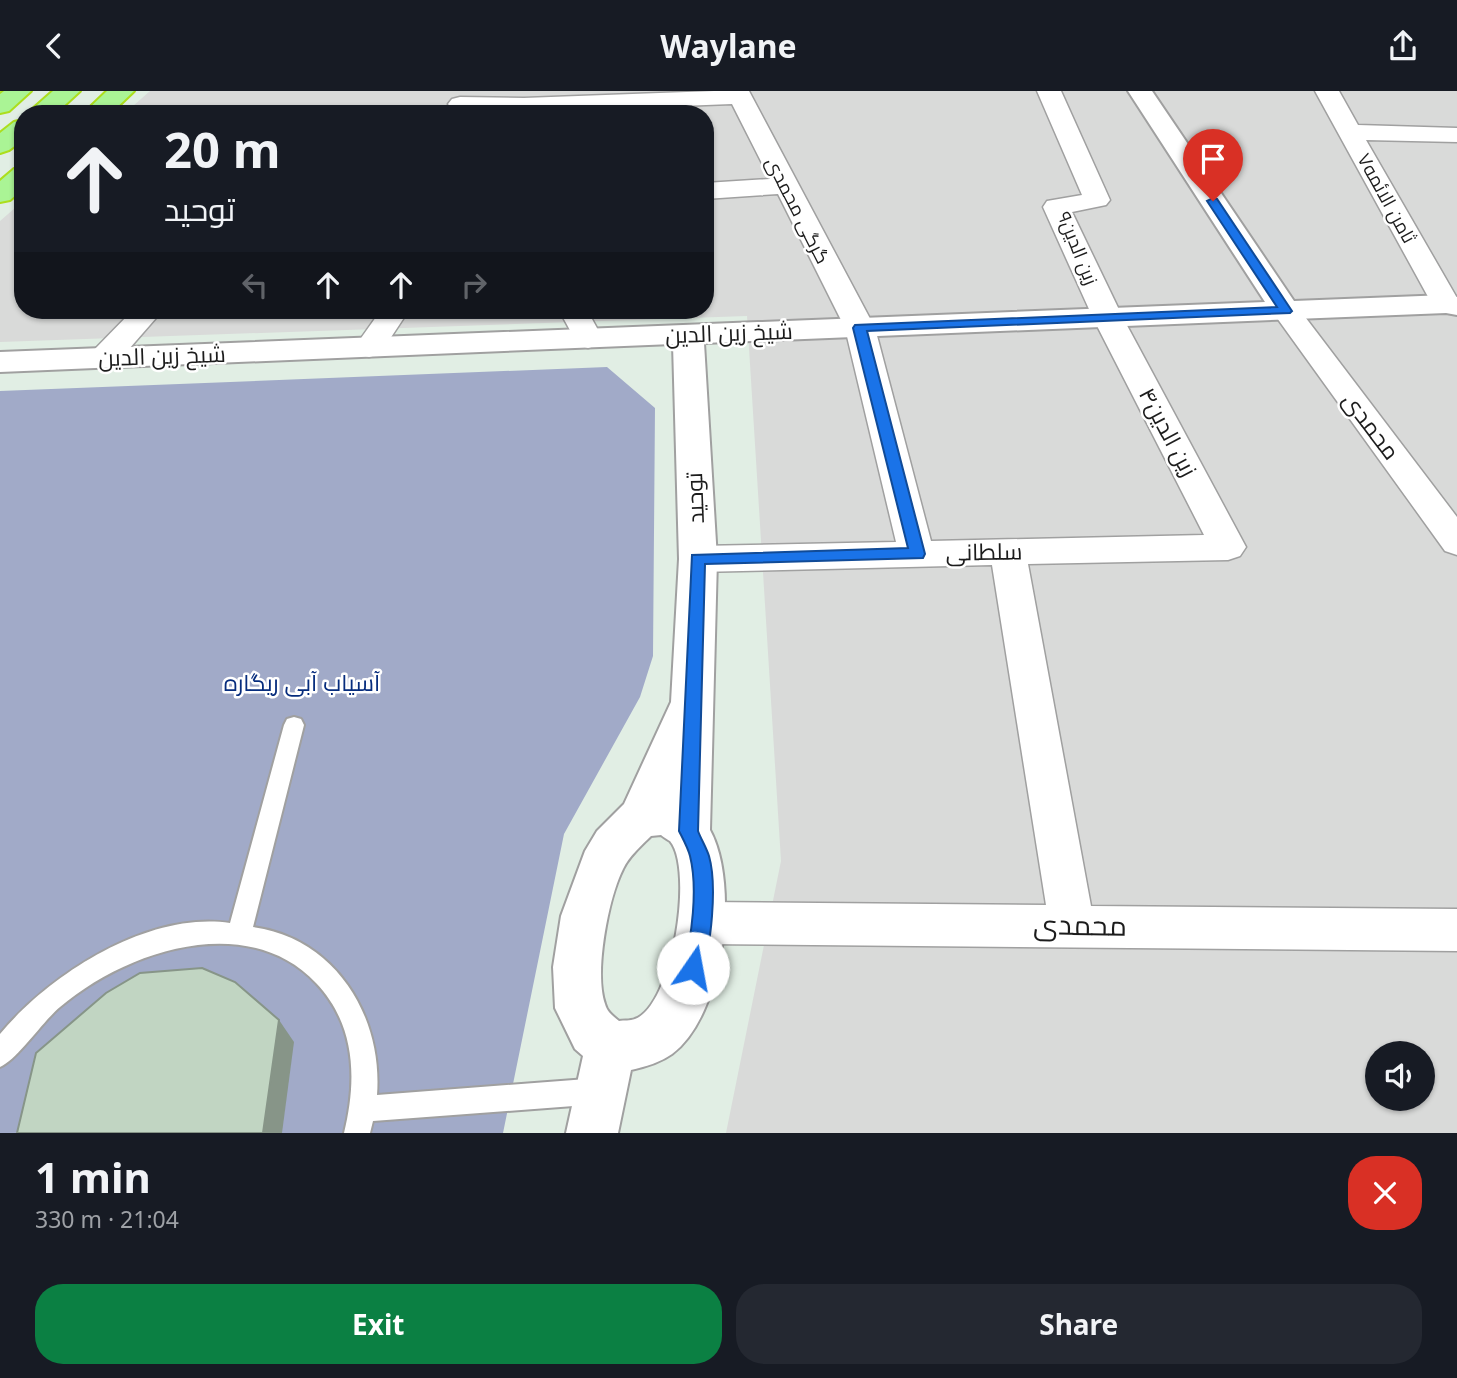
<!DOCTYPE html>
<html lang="en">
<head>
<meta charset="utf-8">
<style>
  body { margin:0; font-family:"Noto Sans",Cairo,sans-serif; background:#242831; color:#f1f3f6; height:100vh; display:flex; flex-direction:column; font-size:26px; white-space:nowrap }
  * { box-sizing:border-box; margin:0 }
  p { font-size:23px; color:#9ea1a6 }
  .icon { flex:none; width:38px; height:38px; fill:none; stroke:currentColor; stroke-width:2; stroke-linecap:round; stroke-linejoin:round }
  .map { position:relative; height:1042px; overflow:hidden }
  .drawer { display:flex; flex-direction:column; background:#171b24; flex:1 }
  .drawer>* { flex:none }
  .top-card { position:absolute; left:14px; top:14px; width:700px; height:214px; border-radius:28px; box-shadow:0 2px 5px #0004; background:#171b24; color:#f1f3f6; overflow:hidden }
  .buttons { position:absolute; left:1365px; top:950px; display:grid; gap:14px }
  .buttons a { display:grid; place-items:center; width:70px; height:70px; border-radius:50%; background:#171b24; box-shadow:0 2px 5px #0004; font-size:35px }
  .pin { position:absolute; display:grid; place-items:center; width:60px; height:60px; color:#fff; margin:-72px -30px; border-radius:50% 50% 50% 0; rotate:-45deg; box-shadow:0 0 7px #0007 }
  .pin .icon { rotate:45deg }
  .me { position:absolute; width:77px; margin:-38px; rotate:12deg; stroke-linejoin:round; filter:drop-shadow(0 0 5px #0008) }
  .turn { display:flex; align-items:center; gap:24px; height:147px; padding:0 35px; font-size:32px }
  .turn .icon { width:91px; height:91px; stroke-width:2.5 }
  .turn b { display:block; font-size:49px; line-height:60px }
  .lanes { display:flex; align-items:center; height:66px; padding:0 35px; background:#0003; justify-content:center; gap:35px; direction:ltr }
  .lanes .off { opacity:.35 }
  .round { display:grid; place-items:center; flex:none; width:74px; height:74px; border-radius:28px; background:#242831 }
  .head { display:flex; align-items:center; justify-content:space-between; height:119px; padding:0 35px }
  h1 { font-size:42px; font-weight:700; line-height:52px }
  .action { display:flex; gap:14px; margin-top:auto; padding:14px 35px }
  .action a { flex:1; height:80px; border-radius:28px; background:#0b8043; color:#fff; font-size:28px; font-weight:700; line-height:80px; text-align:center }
  .action a+a { background:#242831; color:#f1f3f6 }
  header { display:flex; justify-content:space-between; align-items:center; height:91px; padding:0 35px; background:#171b24; font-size:32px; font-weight:700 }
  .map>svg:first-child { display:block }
</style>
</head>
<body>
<header><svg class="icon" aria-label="back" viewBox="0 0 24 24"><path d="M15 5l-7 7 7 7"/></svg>Waylane<svg class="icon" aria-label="share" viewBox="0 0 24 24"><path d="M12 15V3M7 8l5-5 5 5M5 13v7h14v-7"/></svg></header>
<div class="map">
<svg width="1457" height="1042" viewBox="0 0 1457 1042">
  <rect width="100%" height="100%" fill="#e1eee4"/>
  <!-- residential -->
  <path fill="#d9dad9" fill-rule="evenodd" d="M150,0H1457V1042H726L781,770L747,225L0,251V130L23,110V219H705V23H124ZM1377,962H1423V1008H1377Z"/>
  <!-- cemetery -->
  <path fill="#a1aac8" d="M607,276L655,317L653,565L640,606L564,743L503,1042H0V300Z"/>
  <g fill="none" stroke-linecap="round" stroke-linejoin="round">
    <defs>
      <path id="service" d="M294,626L301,628L304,634L253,836C335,847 383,925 377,1004L600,987L609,991L613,1000L609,1009L600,1013L373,1030L370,1042H344C357,989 356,934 316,892C247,819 126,860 60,916C42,931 18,968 0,976V943C50,883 148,820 230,832L284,634L287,628Z"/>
      <path id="minor" d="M714,0H749L875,237L931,450L1204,444L1093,227L1043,116L1047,110L1082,104L1037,0H1061L1110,109L1106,114L1072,121L1123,227L1246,456L1240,465L1228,469L1028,473L1091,815L1457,818V860L702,853L686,847L680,832L686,817L702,811L1046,814L992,474L698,481L686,477L680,468L686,459L698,455L896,451L845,237L778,103L705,108V92L770,88L732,13L524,21L460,20L452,18L448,13L452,8L460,6L524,7Z
        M1315,0H1339L1358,34L1457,37V51L1366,49L1457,207L1456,219L1446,222L1436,219L1432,213Z
        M1286,211L1296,214L1457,426V464L1445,460L1272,220L1276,214Z
        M133,219H163L115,274L104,276L93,274L89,267L93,260Z
        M381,219H409L380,263L369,266L358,263L354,257Z
        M559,219H587L603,248L598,254L588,257L578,254Z"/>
      <path id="tertiary" d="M1128,0H1152L1294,210L1446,204L1457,206V224L1446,222L704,252L717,468L710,739C740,794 724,924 672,963C661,971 645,976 631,979L618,1042H566L583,965L575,958L555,917L553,876L561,825L585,760L597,740L624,713L671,611L679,468L673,253L0,281V261L1265,211ZM661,744C661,744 669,750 670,750C694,778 673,914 635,928C630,930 624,929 619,930C613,925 607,921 605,913C594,882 608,808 623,778C629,765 641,755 651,745Z"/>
      <path id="trunk" d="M4,0H31L9,20L0,22V3Z
        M53,0H80L55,23H27Z
        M107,0H134L110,23H83Z
        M23,29V49L9,59L0,62V42L14,31Z
        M23,76V98L10,109L0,111V90L14,78Z"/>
    </defs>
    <!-- service casing -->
    <use href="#service" stroke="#a0a0a0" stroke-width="4"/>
    <!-- minor casing -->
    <use href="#minor" stroke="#a0a0a0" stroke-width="3"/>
    <!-- tertiary casing -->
    <use href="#tertiary" stroke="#a0a0a0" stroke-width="4"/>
    <!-- trunk casing -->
    <use href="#trunk" stroke="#acde1c" stroke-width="4"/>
    <!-- service -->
    <use href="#service" fill="#fff" fill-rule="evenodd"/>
    <!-- minor -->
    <use href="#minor" fill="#fff" fill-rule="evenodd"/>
    <!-- tertiary -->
    <use href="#tertiary" fill="#fff" fill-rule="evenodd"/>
    <!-- trunk -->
    <use href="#trunk" fill="#aaf495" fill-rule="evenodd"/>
  </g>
  <!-- shaded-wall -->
  <path fill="#879588" d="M279,929L294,951L282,1042H263Z"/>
  <!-- building -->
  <path fill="#c1d5c2" stroke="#879588" stroke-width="2" d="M202,877L235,891L279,929L263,1042H17L36,962L106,902L140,882Z"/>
  <!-- route -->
  <path fill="#1a73e8" stroke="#114b97" stroke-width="2" d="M1213,107L1217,108L1292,220L1290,222L867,240L925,463L923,467L705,473L698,740C701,748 706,756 709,765C717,793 712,857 700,884L693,887L686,884L683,877C692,847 698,797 690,765C688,757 683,748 679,740L692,464L908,457L853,237L855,234L1277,216L1207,110Z"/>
  <g text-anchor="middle" stroke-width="5" stroke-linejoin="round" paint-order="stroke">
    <!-- far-street labels -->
    <g font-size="19" fill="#1c1c1c" stroke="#fff">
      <text transform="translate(1387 107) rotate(61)" y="7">ثامن الا‌ئمه۷</text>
      <text transform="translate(798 119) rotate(63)" y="7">گرگی محمدی</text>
      <text transform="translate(1078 157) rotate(68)" y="7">زین الدین۹</text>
    </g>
    <!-- street labels -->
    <g font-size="23" fill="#1c1c1c" stroke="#fff">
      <text transform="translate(729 242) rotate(-2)" y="8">شیخ زین الدین</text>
      <text transform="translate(162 265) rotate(-2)" y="8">شیخ زین الدین</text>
      <text transform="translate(1371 335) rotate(53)" y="8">محمدی</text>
      <text transform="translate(1168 341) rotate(62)" y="8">زین الدین۴</text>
      <text transform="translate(695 407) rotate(-92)" y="8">توحید</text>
      <text transform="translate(984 461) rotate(-1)" y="8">سلطانی</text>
    </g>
    <!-- park labels -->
    <g font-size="23" fill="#062c7d" stroke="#fff">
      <text x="302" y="600">آسیاب آبی ریگاره</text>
    </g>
    <!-- near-street labels -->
    <g font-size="28" fill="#1c1c1c" stroke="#fff">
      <text transform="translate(1080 834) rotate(1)" y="10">محمدی</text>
    </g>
  </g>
</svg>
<div class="buttons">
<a><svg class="icon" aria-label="sound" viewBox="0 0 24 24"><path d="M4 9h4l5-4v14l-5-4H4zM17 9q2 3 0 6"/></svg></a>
</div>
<div class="pin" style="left:1213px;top:110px;background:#d93025"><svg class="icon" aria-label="arrive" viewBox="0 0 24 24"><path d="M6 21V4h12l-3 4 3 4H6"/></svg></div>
<svg class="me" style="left:693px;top:877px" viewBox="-20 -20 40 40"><circle r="19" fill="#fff"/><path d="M0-13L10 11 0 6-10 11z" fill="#1a73e8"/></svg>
<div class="top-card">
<div class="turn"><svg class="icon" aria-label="ahead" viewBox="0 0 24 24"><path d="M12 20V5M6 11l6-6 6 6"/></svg><div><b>20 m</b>توحید</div></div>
<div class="lanes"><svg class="icon off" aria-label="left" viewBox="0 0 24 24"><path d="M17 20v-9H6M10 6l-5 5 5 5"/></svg><svg class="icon" aria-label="ahead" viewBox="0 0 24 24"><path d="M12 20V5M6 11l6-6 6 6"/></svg><svg class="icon" aria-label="ahead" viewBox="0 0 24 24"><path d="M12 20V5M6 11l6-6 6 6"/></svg><svg class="icon off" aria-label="right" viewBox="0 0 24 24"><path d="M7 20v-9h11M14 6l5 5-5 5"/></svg></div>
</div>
</div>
<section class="drawer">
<div class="head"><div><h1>1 min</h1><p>330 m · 21:04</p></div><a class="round" style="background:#d93025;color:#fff"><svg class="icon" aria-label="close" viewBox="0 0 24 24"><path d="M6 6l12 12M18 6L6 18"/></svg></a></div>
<div class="action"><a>Exit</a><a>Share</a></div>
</section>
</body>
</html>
